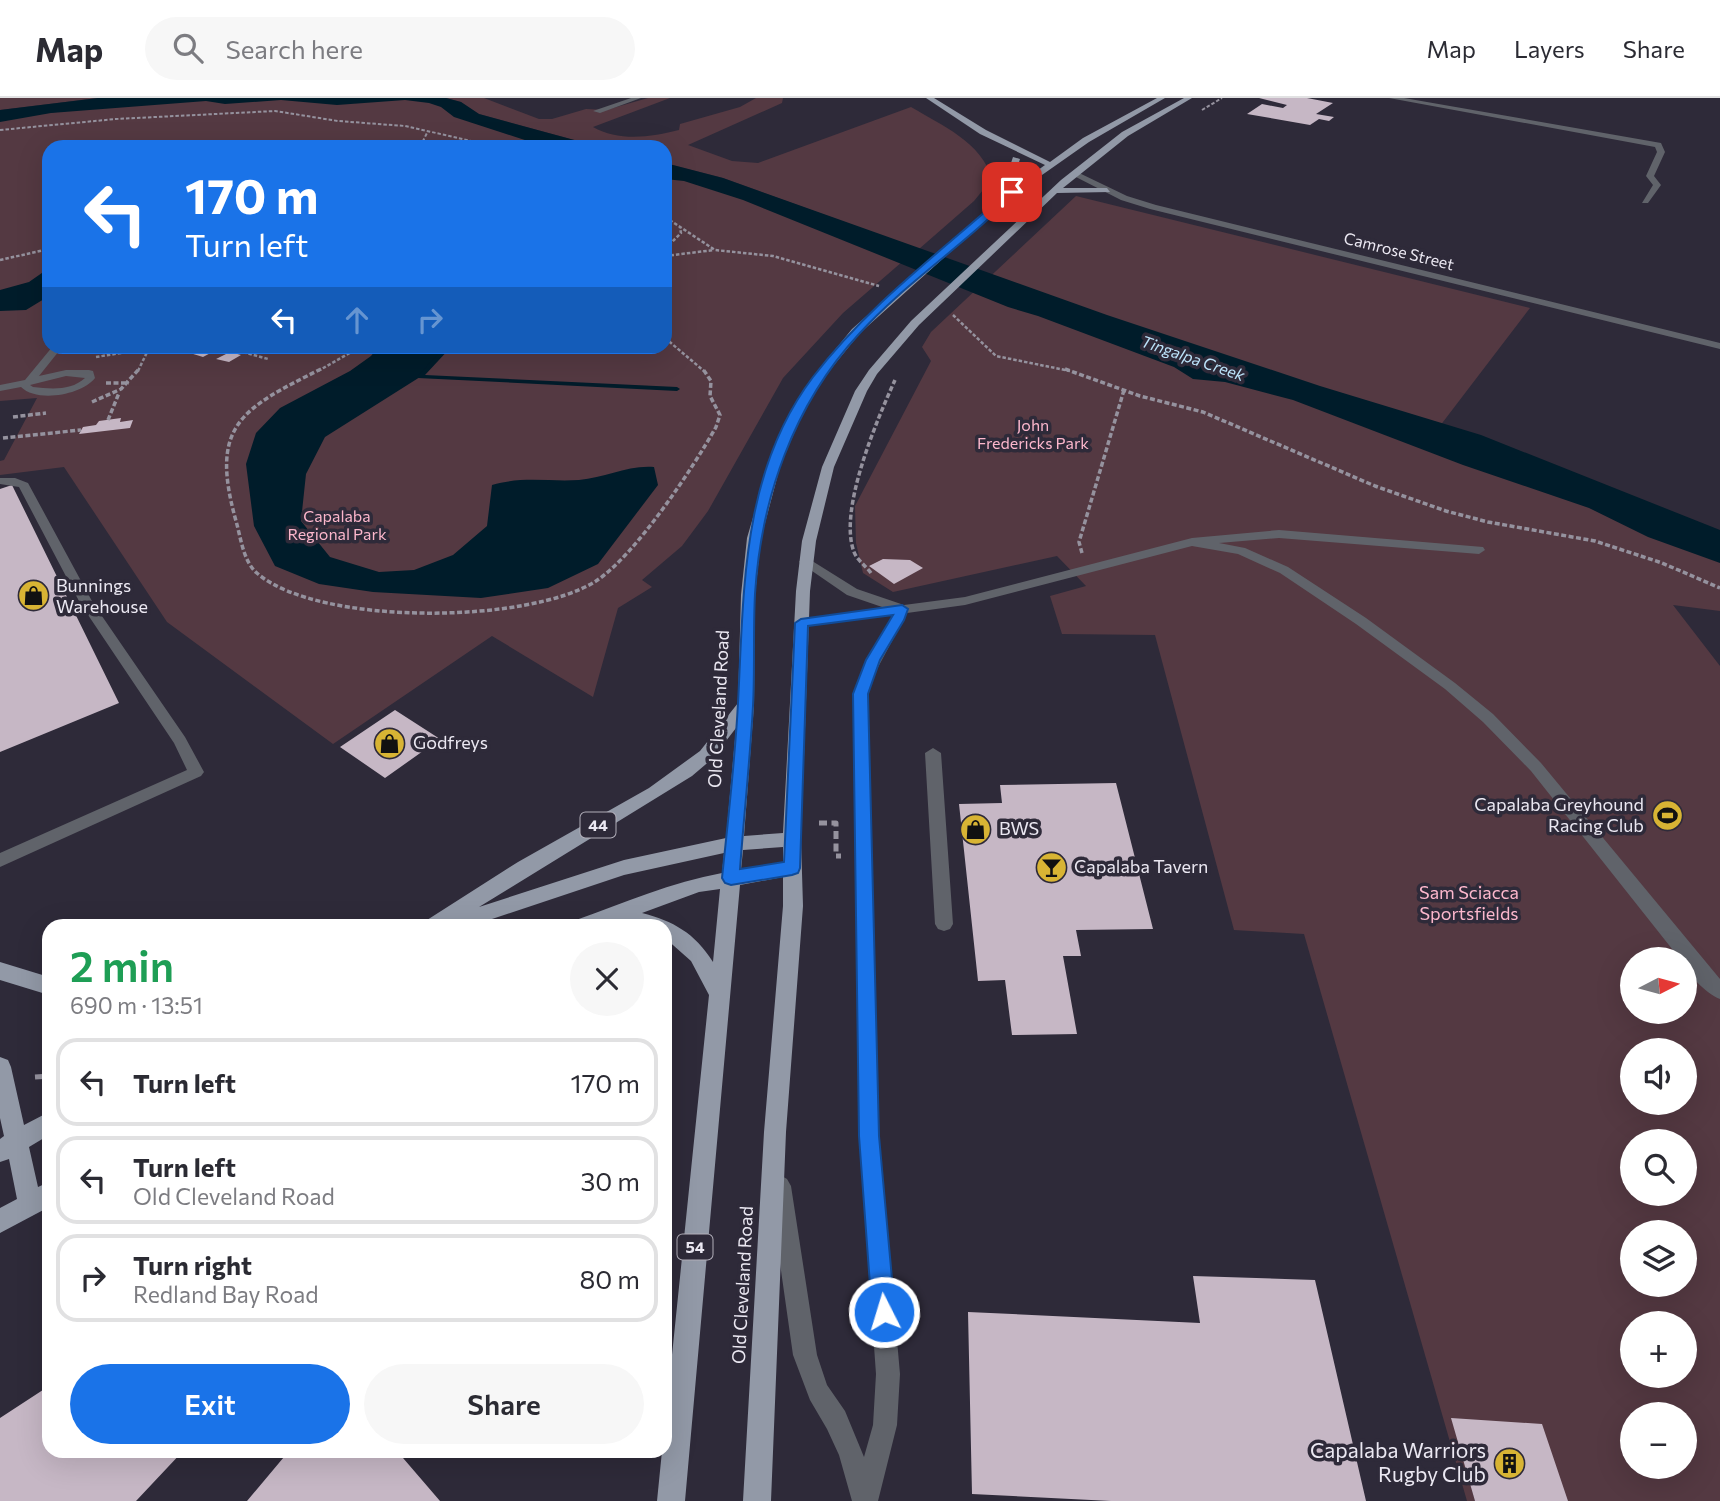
<!DOCTYPE html>
<html lang="en">
<head>
<meta charset="utf-8">
<style>
  body { margin:0; font-family:Commissioner,sans-serif; background:#f7f7f7; color:#2b2b33; height:100vh; display:flex; flex-direction:column; font-size:26px; white-space:nowrap }
  * { box-sizing:border-box; margin:0 }
  p { font-size:23px; color:#7c7c81 }
  .icon { flex:none; width:38px; height:38px; fill:none; stroke:currentColor; stroke-width:2; stroke-linecap:round; stroke-linejoin:round }
  .map { position:relative; flex:1; overflow:hidden }
  .sheet { position:absolute; left:42px; top:821px; width:630px; height:539px; display:flex; flex-direction:column; background:#fff; border-radius:21px; box-shadow:0 7px 28px #0002 }
  .sheet>* { flex:none }
  .top-card { position:absolute; left:42px; top:42px; width:630px; height:214px; border-radius:21px; box-shadow:0 7px 28px #0002; background:#1a73e8; color:#fff; overflow:hidden }
  .needle { width:46px; rotate:84deg }
  .buttons { position:absolute; left:1620px; top:849px; display:grid; gap:14px }
  .buttons a { display:grid; place-items:center; width:77px; height:77px; border-radius:50%; background:#fff; box-shadow:0 7px 28px #0002; font-size:35px }
  .pin { position:absolute; display:grid; place-items:center; width:60px; height:60px; color:#fff; margin:-30px; border-radius:14px; box-shadow:0 4px 10px #0006 }
  .me { position:absolute; width:77px; margin:-38px; rotate:355deg; stroke-linejoin:round; filter:drop-shadow(0 0 5px #0008) }
  .turn { display:flex; align-items:center; gap:24px; height:147px; padding:0 28px; font-size:32px }
  .turn .icon { width:91px; height:91px; stroke-width:2.5 }
  .turn b { display:block; font-size:49px; line-height:60px }
  .lanes { display:flex; align-items:center; height:66px; padding:0 28px; background:#0003; justify-content:center; gap:35px; direction:ltr }
  .lanes .off { opacity:.35 }
  .round { display:grid; place-items:center; flex:none; width:74px; height:74px; border-radius:37px; background:#f7f7f7 }
  .headline { display:flex; align-items:center; justify-content:space-between; height:119px; padding:0 28px }
  h1 { font-size:42px; font-weight:600; line-height:52px; color:#1e9e55 }
  .primary-button { display:flex; gap:14px; margin-top:auto; padding:14px 28px }
  .primary-button a { flex:1; height:80px; border-radius:42px; background:#1a73e8; color:#fff; font-size:28px; font-weight:600; line-height:80px; text-align:center }
  .primary-button a+a { background:#f7f7f7; color:#2b2b33 }
  ul { padding:0; list-style:none }
  li { display:flex; align-items:center; gap:21px; height:88px; margin:0 14px 10px; padding:0 14px; border:4px solid #e1e1e2; border-radius:21px }
  li div { flex:1 }
  li b { display:block; font-size:26px }
  li em { font-style:normal }
  header { display:flex; align-items:center; gap:42px; box-sizing:border-box; height:98px; padding:0 35px; background:#fff; border-bottom:2px solid #e1e1e2 }
  header strong { font-size:33px }
  nav { display:flex; gap:38px; margin-inline-start:auto; font-size:24px }
  .search { width:490px; height:63px; background:#f7f7f7; display:flex; align-items:center; gap:18px; box-sizing:border-box; padding:0 24px; border-radius:38px; color:#7c7c81; font-size:26px }
  .map>svg:first-child { display:block }
</style>
</head>
<body>
<header>
<strong>Map</strong>
<div class="search"><svg class="icon" aria-label="search" viewBox="0 0 24 24"><circle cx="10" cy="10" r="6"/><path d="M15 15l6 6"/></svg>Search here</div>
<nav><a>Map</a><a>Layers</a><a>Share</a></nav>
</header>
<div class="map">
<svg width="1720" height="1403" viewBox="0 0 1720 1403">
  <rect width="100%" height="100%" fill="#2e2a39"/>
  <!-- green -->
  <path fill="#543942" fill-rule="evenodd" d="M0,0H98L0,12Z
    M190,0H416L567,49H49V248H665V70L910,157L843,215L783,280L708,413L682,448L642,482L652,489L618,510L593,599L492,538L333,646L167,524L64,369L0,377V363L4,362L37,300L0,303V20Z
    M446,0H484L539,21H552L586,11L606,12L648,0H670L593,29C619,44 652,39 679,32L680,26L740,9L756,0H783L782,5L688,47L732,63L758,65L911,9C941,27 982,44 992,81L974,103L919,151L723,80L665,65V49H600L479,16L461,4Z
    M1076,98L1530,210L1430,341L1720,453V513L1673,507L1720,568V1403H1568L1452,1321L1475,1403H1467L1304,836L1234,832L1155,537L1062,536L1050,498L1086,488L1057,458L893,494L863,475L856,445L855,408L931,263L922,249L931,234ZM1633,861H1685V914H1633ZM1633,952H1685V1004H1633ZM1633,1043H1685V1096H1633ZM1633,1134H1685V1186H1633ZM1633,1225H1685V1278H1633ZM1633,1316H1685V1368H1633Z"/>
  <!-- water -->
  <path fill="#001c2a" d="M98,0H446L461,4L479,16L600,49L540,47L454,19L441,9L429,5L405,2L337,7L281,2L225,6L206,3L51,15L0,24V12Z
    M665,65L723,80L1107,217L1320,288L1481,337L1720,432V465L1648,439L1589,410L1463,367L1293,302L1225,284L1193,281L1174,269L1038,218L1008,209L743,102L684,83L665,81Z
    M49,170V198L26,212L0,213V192L29,184Z
    M379,248L449,249L420,279L325,339L306,376L301,423L330,459L379,474L414,472L453,457L487,428L492,387C521,378 550,384 579,382C605,380 627,367 654,369L658,387L598,466L548,490L481,500L373,494L319,486L275,468L254,428L246,366L256,335L280,310L350,273L371,258Z"/>
  <g fill="none" stroke-linecap="round" stroke-linejoin="round">
    <!-- stream -->
    <path fill="#001c2a" fill-rule="evenodd" d="M445,248H452L425,277L677,289L680,291L677,293L418,280V278Z"/>
  </g>
  <!-- building -->
  <path fill="#c6b7c5" d="M1259,0H1307L1333,5L1316,16L1334,19L1329,23L1319,21L1310,27L1247,16L1262,6L1283,10L1287,7Z
    M203,248L218,251L203,259L190,255Z
    M230,254L241,257L229,264L216,261Z
    M121,320L120,324L133,322L130,330L79,336L83,329L96,327L99,323Z
    M12,387L119,605L0,654V391Z
    M883,461L910,462L923,470L894,486L869,468Z
    M395,612L440,641L385,680L340,649Z
    M1116,685L1153,831L1076,832L1081,858H1063L1077,936L1012,937L1005,882L978,883L959,706L1002,705L1000,687Z
    M1193,1178L1315,1182L1366,1403H1111L972,1396L968,1214L1200,1225Z
    M49,1288V1353H183L136,1403H0V1320Z
    M1451,1320L1542,1326L1568,1403H1475Z
    M289,1353H397L440,1403H247Z"/>
  <g fill="none" stroke-linecap="round" stroke-linejoin="round">
    <!-- path-far3 -->
    <path stroke="#95929e" stroke-width="2" stroke-dasharray="3.5 2" stroke-linecap="butt" d="M1202,12L1222,0
      M0,32L116,21L275,13L338,23L405,28L498,49
      M413,49L423,43L428,33
      M665,119L668,121"/>
    <!-- path-far2 -->
    <path stroke="#95929e" stroke-width="2.5" stroke-dasharray="3.5 2" stroke-linecap="butt" d="M665,119L715,152L773,158L879,188
      M665,151L681,135L680,130
      M665,158L714,152
      M0,162L49,151
      M953,217L996,258L1070,273
      M665,240L704,273
      M222,248L268,261
      M96,259L165,248
      M138,273L149,250
      M318,273L362,248"/>
    <!-- path-far1 -->
    <path stroke="#95929e" stroke-width="3.5" stroke-dasharray="5 2.5" stroke-linecap="butt" d="M321,271C241,311 209,327 236,423C241,440 243,464 258,476C320,528 529,526 596,483C635,458 693,370 716,329L720,317L710,298L711,283L703,271
      M1065,271L1140,298L1203,314L1375,388L1446,413L1488,424L1595,443L1662,465L1720,490
      M106,285H129
      M92,304L121,291L139,271
      M13,319L46,315
      M108,322L119,295
      M3,340L81,332
      M1082,455L1079,444L1124,292
      M871,475C866,468 857,462 854,454C838,412 877,322 895,282"/>
    <!-- path -->
    <path stroke="#95929e" stroke-width="5" stroke-dasharray="8 4.5" stroke-linecap="butt" d="M819,725H836V758H841
      M35,979L49,978"/>
    <!-- service -->
    <path fill="#60636a" fill-rule="evenodd" d="M53,248H63L39,278L66,272H89L93,273L95,280C82,297 37,305 21,289L0,293V287L25,282ZM66,278L85,280C71,293 51,291 33,289L30,287Z
      M0,380H15L28,385L93,505L185,639L204,674L201,678L0,769V755L187,672L174,645L80,505L19,389L0,386Z
      M1279,432L1483,449L1485,452L1479,456L1279,440L1219,445L1245,450L1288,469L1366,520L1455,585L1493,616L1541,665L1720,881V901C1707,896 1685,876 1685,861H1680L1531,673L1483,624L1445,591L1356,526L1280,475L1238,456L1192,448L965,507L907,515L876,573L868,596L879,1038L900,1276L897,1327L878,1403H852L839,1357L827,1331L810,1302L793,1257L769,1088L773,1081L780,1077L787,1081L791,1088L817,1257L827,1287L845,1313L864,1359L873,1327L876,1276L859,1038L854,596L862,573L893,517L796,528L794,525L801,521L885,510L847,497L799,464L801,461H809L857,491L904,507L965,499L1192,440Z
      M933,650L941,655L953,826L950,831L944,833L938,831L935,826L925,655Z"/>
    <!-- minor -->
    <path fill="#60636a" fill-rule="evenodd" d="M631,0H641L600,15L593,13Z
      M1389,0H1404L1661,45L1665,54L1654,78L1661,87L1648,105H1642L1653,87L1646,78L1657,54L1655,49Z
      M1075,73L1127,98L1156,107L1720,245V251L1150,111L1121,102L1072,77Z"/>
    <!-- primary -->
    <path fill="#9299a7" fill-rule="evenodd" d="M926,0H934L986,32L1050,64L1083,40L1157,0H1165L1089,44L1015,96L860,235L821,283L805,310L781,365L761,440L755,497L754,607L744,738L783,735L796,493L802,443L822,369L855,293L869,272L911,223L1061,82L1122,34L1184,0H1192L1128,38L1063,90H1107L1110,94L1057,95L919,227L877,276L867,293L834,369L816,443L810,493L801,742L803,808L786,1034L771,1403H743L764,1034L783,808V779L740,787L685,1403H657L662,1353H665V1325L709,897L691,863L665,840V828H629L616,824L607,828H573L576,822C624,805 672,784 722,775L724,755L624,777L471,828H424L427,822L518,764L649,690L700,653L738,605L741,497L747,440L769,365L793,310L812,280L852,231L1008,93L1007,77L1013,59L1020,61L1015,77L1016,88L1045,67L980,36ZM736,630L726,740L624,762L479,809L692,678L712,661ZM783,749V764L741,772L743,752ZM720,791L713,864C695,835 673,823 642,815L699,794Z
      M0,864L49,879V897L0,882Z
      M0,959L8,962L11,969L24,1027L49,1014V1037L29,1049L38,1089L49,1084V1109L0,1135V1110L17,1101L9,1061L0,1064V1041L4,1038L0,1020Z"/>
  </g>
  <!-- route -->
  <path fill="#1a73e8" stroke="#114b97" stroke-width="2" d="M1010,92L1016,94C968,145 906,184 859,236C793,307 761,401 755,496C753,533 755,571 753,608C750,662 744,717 740,771L784,764L795,525L801,521L902,507L908,511L904,522L880,562L868,596L879,1038L895,1214L892,1222L884,1225L875,1222L872,1214L859,1038L853,596L866,562L893,517L808,528L800,770L798,775L792,777L731,787L725,785L722,780C728,722 735,663 738,605C744,493 741,374 813,279C868,207 943,152 1010,92Z"/>
  <!-- icons -->
  <defs>
    <symbol id="shop-disc" viewBox="-11 -11 22 22"><circle r="9.5" fill="#d8b434" stroke="#2e2a39"/><path d="M-5-2.5h2.3a2.7 3.5 0 0 1 5.4 0H5L5.5 6h-11ZM-1.5-2.5h3a1.5 2.3 0 0 0-3 0Z" fill="#111"/></symbol>
    <symbol id="stadium-disc" viewBox="-11 -11 22 22"><circle r="9.5" fill="#d8b434" stroke="#2e2a39"/><path d="M0-5a6.5 5 0 1 0 0 10a6.5 5 0 1 0 0-10ZM-3.5-1.8h7v3.6h-7Z" fill="#111"/></symbol>
    <symbol id="bar-disc" viewBox="-11 -11 22 22"><circle r="9.5" fill="#d8b434" stroke="#2e2a39"/><path d="M-6-5H6L.8 .8V4.5H3.5V6h-7V4.5H-.8V.8Z" fill="#111"/></symbol>
    <symbol id="building-disc" viewBox="-11 -11 22 22"><circle r="9.5" fill="#d8b434" stroke="#2e2a39"/><path d="M-4-6H4V6H1V3H-1V6H-4ZM-2.5-4.3h1.7v1.8h-1.7ZM.8-4.3h1.7v1.8H.8ZM-2.5-1h1.7V.8h-1.7ZM.8-1h1.7V.8H.8Z" fill="#111"/></symbol>
  </defs>
  <g fill-rule="evenodd">
    <use href="#shop-disc" x="16" y="480" width="35" height="35"/>
    <use href="#shop-disc" x="372" y="628" width="35" height="35"/>
    <use href="#stadium-disc" x="1650" y="700" width="35" height="35"/>
    <use href="#shop-disc" x="958" y="714" width="35" height="35"/>
    <use href="#bar-disc" x="1034" y="752" width="35" height="35"/>
    <use href="#building-disc" x="1492" y="1348" width="35" height="35"/>
  </g>
  <g text-anchor="middle" stroke-width="7" stroke-linejoin="round" paint-order="stroke">
    <!-- far-street labels -->
    <g font-size="16" fill="#ebe8f2" stroke="#2e2a39">
      <text transform="translate(1399 153) rotate(14)" y="6">Camrose Street</text>
    </g>
    <!-- far-water labels -->
    <g font-size="16" font-style="italic" fill="#bce3fa" stroke="#2e2a39">
      <text transform="translate(1193 260) rotate(19)" y="6">Tingalpa Creek</text>
    </g>
    <!-- far-park labels -->
    <g font-size="16" fill="#fcb7cc" stroke="#2e2a39">
      <text x="1033" y="333">John<tspan x="1033" dy="18">Fredericks Park</tspan></text>
      <text x="337" y="424">Capalaba<tspan x="337" dy="18">Regional Park</tspan></text>
    </g>
    <!-- shield labels -->
    <g fill="#2e2a39" stroke="#b2afba" stroke-width="2">
      <rect x="580.5" y="714.5" width="35" height="25" rx="5"/>
      <rect x="677.5" y="1136.5" width="35" height="25" rx="5"/>
    </g>
    <g font-size="16" font-weight="bold" fill="#ebe8f2">
      <text x="598" y="733">44</text>
      <text x="695" y="1155">54</text>
    </g>
    <!-- poi labels -->
    <g font-size="18" fill="#ebe8f2" stroke="#2e2a39" text-anchor="start">
      <text x="56" y="494">Bunnings<tspan x="56" dy="21">Warehouse</tspan></text>
      <text x="413" y="651">Godfreys</text>
      <text x="1644" y="713" text-anchor="end">Capalaba Greyhound<tspan x="1644" dy="21">Racing Club</tspan></text>
      <text x="999" y="737">BWS</text>
      <text x="1074" y="775">Capalaba Tavern</text>
    </g>
    <!-- street labels -->
    <g font-size="18" fill="#ebe8f2" stroke="#2e2a39">
      <text transform="translate(719 611) rotate(-87)" y="6">Old Cleveland Road</text>
      <text transform="translate(743 1187) rotate(-87)" y="6">Old Cleveland Road</text>
    </g>
    <!-- park labels -->
    <g font-size="18" fill="#fcb7cc" stroke="#2e2a39">
      <text x="1469" y="801">Sam Sciacca<tspan x="1469" dy="21">Sportsfields</tspan></text>
    </g>
    <!-- near-poi labels -->
    <g font-size="21" fill="#ebe8f2" stroke="#2e2a39" text-anchor="end">
      <text x="1486" y="1360">Capalaba Warriors<tspan x="1486" dy="24">Rugby Club</tspan></text>
    </g>
  </g>
</svg>
<div class="buttons">
<a><svg class="needle" viewBox="-14 -14 28 28"><path d="M0-13l5 13h-10z" fill="#e53935"/><path d="M0 13l5-13h-10z" fill="#7c7c81"/></svg></a>
<a><svg class="icon" aria-label="sound" viewBox="0 0 24 24"><path d="M4 9h4l5-4v14l-5-4H4zM17 9q2 3 0 6"/></svg></a>
<a><svg class="icon" aria-label="search" viewBox="0 0 24 24"><circle cx="10" cy="10" r="6"/><path d="M15 15l6 6"/></svg></a>
<a><svg class="icon" aria-label="layers" viewBox="0 0 24 24"><path d="M12 4l9 5-9 5-9-5zM3 14l9 5 9-5"/></svg></a>
<a>+</a>
<a>−</a>
</div>
<div class="pin" style="left:1012px;top:94px;background:#d93025"><svg class="icon" aria-label="arrive" viewBox="0 0 24 24"><path d="M6 21V4h12l-3 4 3 4H6"/></svg></div>
<svg class="me" style="left:884px;top:1214px" viewBox="-20 -20 40 40"><circle r="17" fill="#1a73e8" stroke="#fff" stroke-width="3"/><path d="M0-11L8 9 0 5-8 9z" fill="#fff"/></svg>
<div class="top-card">
<div class="turn"><svg class="icon" aria-label="left" viewBox="0 0 24 24"><path d="M17 20v-9H6M10 6l-5 5 5 5"/></svg><div><b>170 m</b>Turn left</div></div>
<div class="lanes"><svg class="icon" aria-label="left" viewBox="0 0 24 24"><path d="M17 20v-9H6M10 6l-5 5 5 5"/></svg><svg class="icon off" aria-label="ahead" viewBox="0 0 24 24"><path d="M12 20V5M6 11l6-6 6 6"/></svg><svg class="icon off" aria-label="right" viewBox="0 0 24 24"><path d="M7 20v-9h11M14 6l5 5-5 5"/></svg></div>
</div>
<section class="sheet">
<div class="headline"><div><h1>2 min</h1><p>690 m · 13:51</p></div><a class="round"><svg class="icon" aria-label="close" viewBox="0 0 24 24"><path d="M6 6l12 12M18 6L6 18"/></svg></a></div>
<ul>
<li><svg class="icon" aria-label="left" viewBox="0 0 24 24"><path d="M17 20v-9H6M10 6l-5 5 5 5"/></svg><div><b>Turn left</b></div><em>170 m</em></li>
<li><svg class="icon" aria-label="left" viewBox="0 0 24 24"><path d="M17 20v-9H6M10 6l-5 5 5 5"/></svg><div><b>Turn left</b><p>Old Cleveland Road</p></div><em>30 m</em></li>
<li><svg class="icon" aria-label="right" viewBox="0 0 24 24"><path d="M7 20v-9h11M14 6l5 5-5 5"/></svg><div><b>Turn right</b><p>Redland Bay Road</p></div><em>80 m</em></li>
</ul>
<div class="primary-button"><a>Exit</a><a>Share</a></div>
</section>
</div>
</body>
</html>
